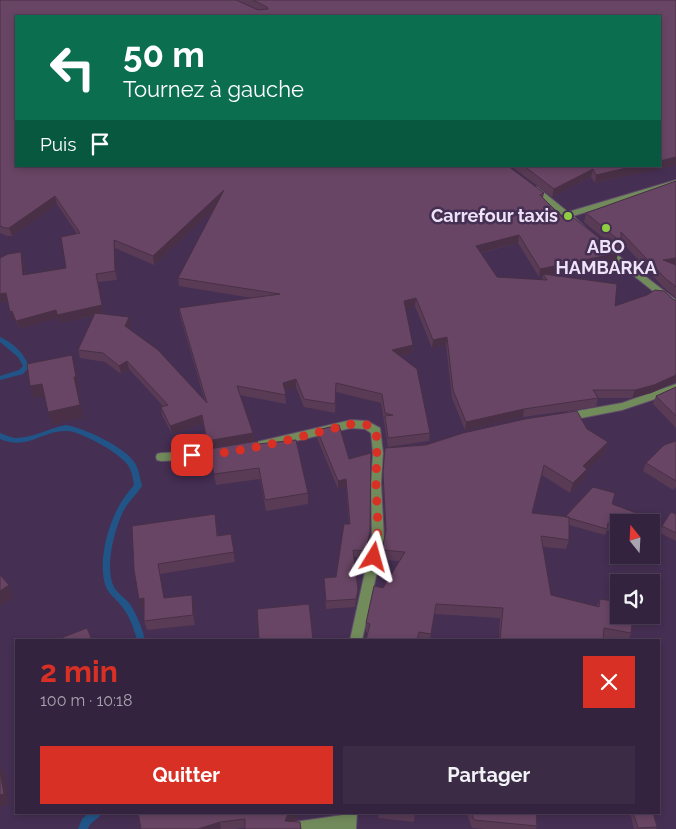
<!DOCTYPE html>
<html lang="fr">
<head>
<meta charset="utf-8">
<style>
  body { margin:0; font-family:Raleway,sans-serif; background:#3c2b45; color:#f1f3f6; height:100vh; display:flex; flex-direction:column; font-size:19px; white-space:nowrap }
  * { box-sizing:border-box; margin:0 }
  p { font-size:16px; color:#a9a4b0 }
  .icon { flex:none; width:28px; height:28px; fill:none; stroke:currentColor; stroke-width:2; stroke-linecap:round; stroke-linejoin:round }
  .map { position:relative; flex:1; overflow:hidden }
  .drawer { position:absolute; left:15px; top:639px; width:645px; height:175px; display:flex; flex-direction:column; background:#34233e; border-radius:0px; box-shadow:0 2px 8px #0003,0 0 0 1px #4e4058 }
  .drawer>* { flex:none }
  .hud { position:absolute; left:15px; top:15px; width:646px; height:152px; border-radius:0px; box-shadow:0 2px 8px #0003,0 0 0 1px #4e4058; background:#0b6e4f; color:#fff; overflow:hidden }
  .needle { width:32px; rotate:342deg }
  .tools { position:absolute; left:610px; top:514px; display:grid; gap:10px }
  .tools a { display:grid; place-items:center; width:50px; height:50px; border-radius:0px; background:#34233e; box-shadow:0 2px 8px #0003,0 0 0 1px #4e4058; font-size:25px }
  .pin { position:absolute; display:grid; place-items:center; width:42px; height:42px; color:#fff; margin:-21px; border-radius:10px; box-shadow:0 2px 8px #0006 }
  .me { position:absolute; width:55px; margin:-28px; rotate:8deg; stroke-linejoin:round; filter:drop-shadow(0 0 4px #0008) }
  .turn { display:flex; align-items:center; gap:18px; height:105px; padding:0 25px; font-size:22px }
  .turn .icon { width:65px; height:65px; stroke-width:2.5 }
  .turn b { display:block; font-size:35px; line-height:42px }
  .then { display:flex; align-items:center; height:48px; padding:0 25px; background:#0003; gap:10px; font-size:19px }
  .round { display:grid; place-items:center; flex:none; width:52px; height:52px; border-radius:0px; background:#3c2b45 }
  .headline { display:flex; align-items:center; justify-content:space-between; height:85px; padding:0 25px }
  h1 { font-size:30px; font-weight:700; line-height:38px; color:#d93025 }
  .action { display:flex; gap:10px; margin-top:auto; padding:10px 25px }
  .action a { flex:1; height:58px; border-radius:0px; background:#d93025; color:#fff; font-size:20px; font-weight:700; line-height:58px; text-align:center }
  .action a+a { background:#3c2b45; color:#f1f3f6 }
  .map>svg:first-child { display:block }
</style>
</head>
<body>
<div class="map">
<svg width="676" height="829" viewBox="0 0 676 829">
  <rect width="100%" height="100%" fill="#452f53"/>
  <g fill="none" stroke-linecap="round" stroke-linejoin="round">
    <!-- stream -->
    <path fill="#215588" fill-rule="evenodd" d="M0,337C12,342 25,354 29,367L23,374L0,380V376L19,370L23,366L18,357L0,342Z
      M66,425C84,428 125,447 135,463C139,470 140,478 142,486C137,494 130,500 125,508C115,526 104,568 114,587C118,594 125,598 130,604C137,615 142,628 145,640H137C134,629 130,617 123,608C118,600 109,595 106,587C97,563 108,525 120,504C124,497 129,491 134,485C133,479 132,472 129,467C123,455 81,431 67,431C42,430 28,451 0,439V433C5,435 10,437 15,438C33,438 49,428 66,425Z
      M90,812H102C99,820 90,821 88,829H78L82,819Z"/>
    <defs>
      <path id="street" d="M676,180V185L573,216L585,227L581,230L530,189L531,187H537L568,212Z
        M607,247L676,300V308L673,307L604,252L603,250L604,248Z
        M676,384V392L622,410L566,421L561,417L566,413L622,403Z
        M351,420L367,421L380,428L383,453L381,483L384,540L362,640H350L372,540L371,483L373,453L371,433L365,429L351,428L261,449L257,448L256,445L257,442L261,441Z
        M222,448L226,449L227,452L226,455L208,459L161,461L157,460L156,457L157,454L161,453L208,451Z
        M343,812H357L356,829H287L289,824L294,822L343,815Z"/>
    </defs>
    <!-- street casing -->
    <use href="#street" stroke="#604c6d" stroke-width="2"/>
    <!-- street -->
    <use href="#street" fill="#728b5b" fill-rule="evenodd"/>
  </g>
  <!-- wall -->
  <path fill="#593b56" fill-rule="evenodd" d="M0,0H236L258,10L236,0H676V165L595,183L591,177L552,197L511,166H660V16H16V166H508L544,193L543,198L566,221L574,218L618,253L616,262L551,275L617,284L615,306L647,295L655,290L664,291L674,300H676V382L651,393L632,398H598L596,407L523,417L465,430L452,398L446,345L432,348L415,306L405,309L413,345L412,353L400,356L417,369L430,433L429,441L388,447L381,403L336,392L335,413L304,407L296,387L285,391L286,404L240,395L253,433L254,441L208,449L203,423L172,434L162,415L161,407L163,406L129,369L121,374L105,362L80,358L78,350L94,316L59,323L58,318L19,329L15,320H12L8,301L0,303V258L8,254L21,252L23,260L25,275L66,268L61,237L77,234L57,204L12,236H7L0,233ZM215,208L178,278L179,286L252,298L179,308L180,316L205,401L158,350L129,329L131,325L129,317L103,314L98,282L117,280L115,248L154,265ZM518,243L539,277L543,276L542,280L497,277L481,253Z
    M676,181V298L663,287L621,241L618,250L584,222L586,213Z
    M676,387V428L653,404L656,396Z
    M339,425L370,540L366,558L354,557L357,598L355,607L326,609L324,578L336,577L349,524L346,486L338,489L317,438V430Z
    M587,429L608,442L605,453L586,471L584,479L570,493L542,475L532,513L565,517L612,504L619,522V535L607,530L605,535L569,525V540L566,549L543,547L551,595L597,606L600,599L631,633L629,640H615L603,638V640H499L500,618L434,614L430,640H366L368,633L366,632V623L383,588L399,561L382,560V550L386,534L383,483L385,448Z
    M676,441V487L673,490L643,471L646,463Z
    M258,444L308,493V504L266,511L260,479L216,485L209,449Z
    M215,514L218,536L231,534L235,562L160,574L164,598L192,595L194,604L195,625L147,630L144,621V608L141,609L134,570Z
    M676,514V541L660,533L662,526Z
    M138,812L298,820L290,822L235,829H141Z
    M379,812H415L414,822L378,818Z
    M445,812H536L537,826L536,829H485L472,828L467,814Z
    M630,812H653L657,827L656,829H634Z"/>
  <!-- shaded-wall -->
  <path fill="#493046" d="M676,157V165L595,183L596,175L635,166H660V161Z
    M593,169L591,177L552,197L554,189Z
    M224,190L225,199L154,265L153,256Z
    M55,196L57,204L12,236L9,228Z
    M519,235L518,243L475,254L476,246Z
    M114,240L115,248L117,280L115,271Z
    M21,252L23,260L26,284L23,275Z
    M618,253L616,262L545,276L543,274V276L539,277L540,269Z
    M676,258V265L663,260Z
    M96,274L103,314L59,323L58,318L19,329L16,321Z
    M6,293L8,301L0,303V294Z
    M416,298L415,306L403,310L404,301Z
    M12,311L15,320H12L10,312Z
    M129,317L131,325L127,334L125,326Z
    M447,337L446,345L432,348L433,340Z
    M413,345L412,353L391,358L392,350Z
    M72,355L76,367L79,389L77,390L84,417L52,425L48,412L74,377Z
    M127,361L129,369L121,374L119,366Z
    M676,375V382L651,393L632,398L635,390Z
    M296,379V387L284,391L283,383Z
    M42,384L46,396L34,398L30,386Z
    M524,409L523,417L465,430L466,422Z
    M202,415L203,423L172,434L170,426Z
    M253,433L254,441L208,449L207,441Z
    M608,442L605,453L586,471L584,479L570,493L573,483L583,466Z
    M346,479V486L338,489V481Z
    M370,532V540L366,558V551Z
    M9,585L14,597L0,606V591Z
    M358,590L357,598L355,607L356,599Z
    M192,595L194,604L195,625L193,615Z
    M144,598L146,607L141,609L139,599Z
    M0,766L5,774L9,804L0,807Z
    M291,812H297L298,820L288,822L285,821L288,814Z
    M220,822L221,829H198Z"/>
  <!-- building -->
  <path fill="#684564" stroke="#493046" d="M0,0H236L258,10L268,9L267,7L253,0H676V157L660,161V16H16V166H508L544,193L540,195L566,221L574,218L618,253L540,269L519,235L476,246L497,277L547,280L543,274L617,284L615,306L647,295L655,290L664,291L674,300H676V375L654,385L635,390H593L598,398L524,409L466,422L453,390L447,337L433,340L416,298L404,301L413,345L392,350L417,369L430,433L388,438L385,416L393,415L385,413L382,394L336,383L335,404L304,399L296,379L283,383L286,395L237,386L253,433L207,441L202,415L170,426L161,407L168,405L127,361L119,366L103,353L78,350L95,313L129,317L125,326L158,350L207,403L179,308L280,294L178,278L224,190L153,256L114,240L115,271L96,274L102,305L57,315L56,310L16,321L12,311L10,312L6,293L0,294V258L8,254L21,252L23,275L66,268L61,237L80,233L55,196L9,228H5L0,226Z
    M524,166H635L596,175L593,169L554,189Z
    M676,181V258L663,260L676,265V287L666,279L621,232V242L586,213Z
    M72,355L76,377H74L80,405L48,412L42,384L30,386L27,364Z
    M676,387V416L656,396Z
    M577,411L587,429L608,442L583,466L587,469L573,483L544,465L532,513L569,517V540L541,536L551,595L599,607L600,599L619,602V615H633L631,633L604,628L603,640H500L503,608L436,604L431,634L419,632L417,640H366L370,624L366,623L374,586L383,588L405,552L382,550L386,530L383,473L385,448L426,445L463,433L525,419Z
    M339,425L349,459L371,453L370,532L366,551L353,550L358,590L356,599L326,601L324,578L336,577L344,524H350L346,479L338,481L317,430Z
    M296,440L308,493L265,500L259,468L214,474L209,449L257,441L258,444Z
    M676,441V481L646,463L664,445Z
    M593,487L615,493L612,504L639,514L636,522H619V528L608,523L607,529L569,518V517H565Z
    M671,512L676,514V533L662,526Z
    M215,514L217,536L231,534L234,552L158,564L164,598L192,595L193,615L144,621V598L139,599L134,570L132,526Z
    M0,575L9,585L0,591Z
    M309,604L313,640H259L257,609Z
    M87,628L92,640H62L61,638Z
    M0,771L4,794L0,795Z
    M138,812H291L288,814L285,821L300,822L301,829H245V819L220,822L198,829H141Z
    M471,812H536L537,826L474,820Z
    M633,812H653L657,827L638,828Z"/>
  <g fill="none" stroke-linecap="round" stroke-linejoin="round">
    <!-- route -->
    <path stroke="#d93025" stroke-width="9" stroke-dasharray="0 16.2" d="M192,455C245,454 300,436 352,424L367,425L376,431C378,450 376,467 376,486C377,510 380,533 374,557"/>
  </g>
  <!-- markers -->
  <g fill="#8fcd42" stroke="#452f53" stroke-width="2">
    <circle cx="568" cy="216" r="5"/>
    <circle cx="606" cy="228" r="5"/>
  </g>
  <g text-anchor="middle" stroke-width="5" stroke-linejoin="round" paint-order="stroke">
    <!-- poi labels -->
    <g font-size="18" font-weight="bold" fill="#eee2f8" stroke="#452f53" text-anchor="end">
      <text x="558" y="222">Carrefour taxis</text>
      <text x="606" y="253" text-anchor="middle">ABO<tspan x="606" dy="21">HAMBARKA</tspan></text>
    </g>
  </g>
</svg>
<div class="tools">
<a><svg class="needle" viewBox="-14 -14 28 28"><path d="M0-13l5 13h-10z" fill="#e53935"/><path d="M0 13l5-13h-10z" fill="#a9a4b0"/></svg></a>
<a><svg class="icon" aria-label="sound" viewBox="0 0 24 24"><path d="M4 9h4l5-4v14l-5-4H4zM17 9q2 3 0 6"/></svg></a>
</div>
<div class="pin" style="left:192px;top:455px;background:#d93025"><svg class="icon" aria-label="arrive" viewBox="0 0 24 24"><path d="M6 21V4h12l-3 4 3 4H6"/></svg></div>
<svg class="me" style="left:374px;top:557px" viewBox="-20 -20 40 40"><path d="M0-17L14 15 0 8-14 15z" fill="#d93025" stroke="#fff" stroke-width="4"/></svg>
<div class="hud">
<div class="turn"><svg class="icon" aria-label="left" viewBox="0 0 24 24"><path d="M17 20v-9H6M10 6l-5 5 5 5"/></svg><div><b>50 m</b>Tournez à gauche</div></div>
<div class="then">Puis<svg class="icon" aria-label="arrive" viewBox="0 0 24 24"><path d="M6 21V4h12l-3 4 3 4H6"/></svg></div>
</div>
<section class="drawer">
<div class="headline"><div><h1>2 min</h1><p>100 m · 10:18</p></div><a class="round" style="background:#d93025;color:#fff"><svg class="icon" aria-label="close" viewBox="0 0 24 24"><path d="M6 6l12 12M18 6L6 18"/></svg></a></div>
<div class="action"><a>Quitter</a><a>Partager</a></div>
</section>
</div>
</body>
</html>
